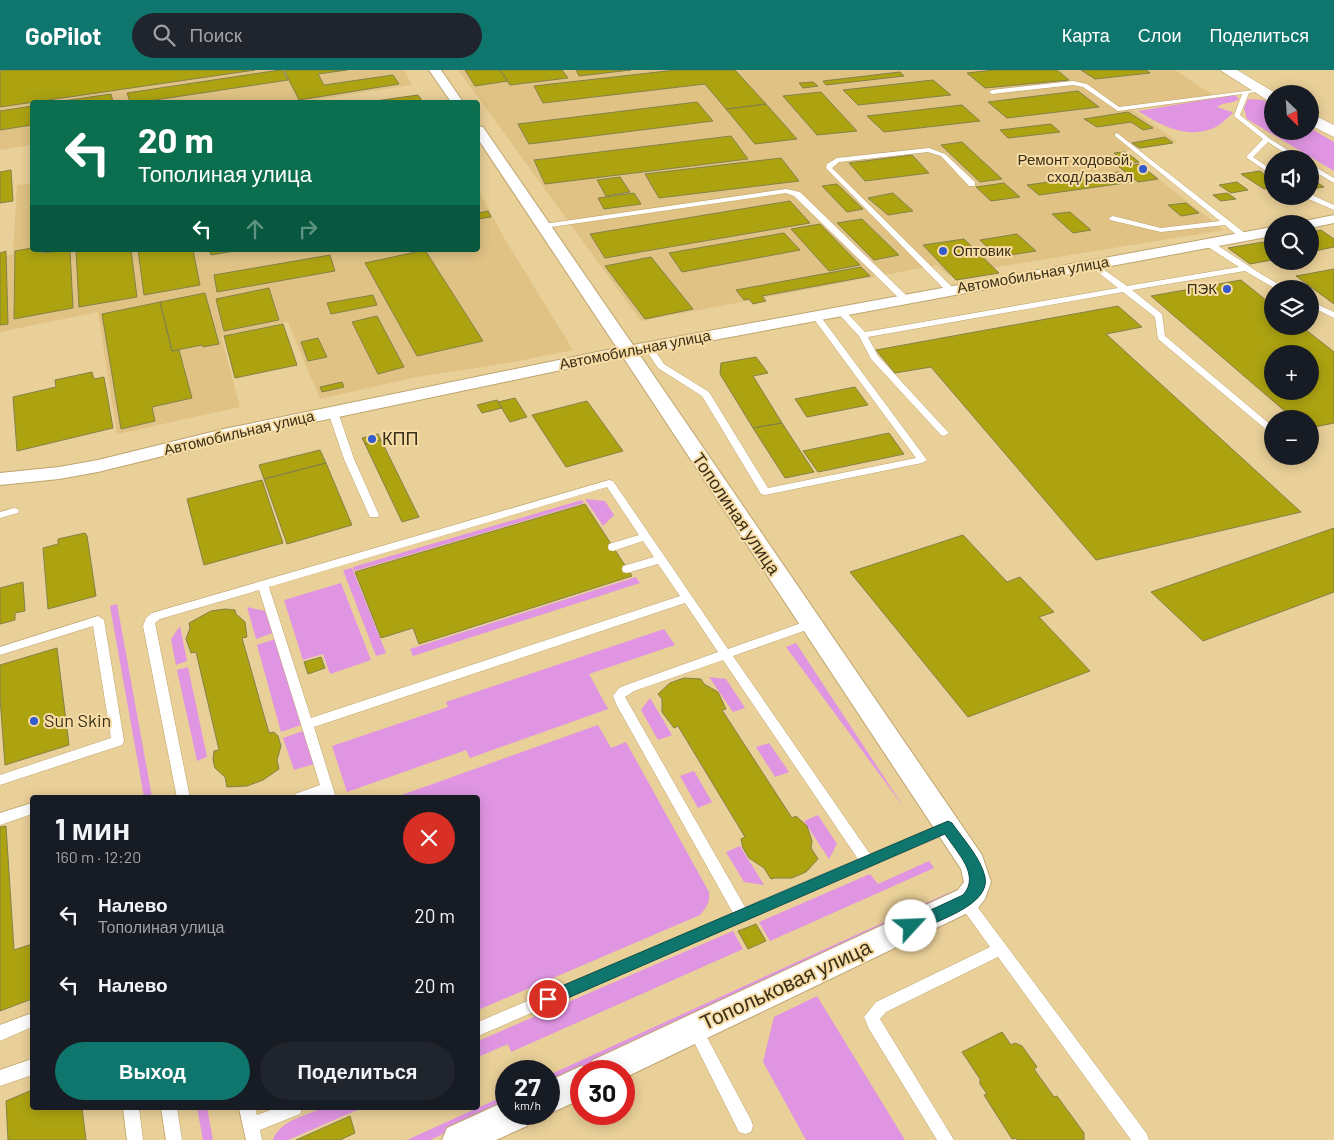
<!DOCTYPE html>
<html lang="ru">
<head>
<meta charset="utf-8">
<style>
  body { margin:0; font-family:Barlow,sans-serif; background:#20242c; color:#f1f3f6; height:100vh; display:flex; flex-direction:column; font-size:19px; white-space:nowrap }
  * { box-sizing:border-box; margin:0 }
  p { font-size:16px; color:#9ea1a6 }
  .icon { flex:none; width:28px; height:28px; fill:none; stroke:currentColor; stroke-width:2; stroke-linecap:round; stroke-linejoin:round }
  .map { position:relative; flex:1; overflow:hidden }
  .details { position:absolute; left:30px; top:725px; width:450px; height:315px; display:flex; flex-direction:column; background:#171b24; border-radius:5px; box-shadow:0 2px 12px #0003 }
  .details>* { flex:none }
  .banner { position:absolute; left:30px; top:30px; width:450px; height:152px; border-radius:5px; box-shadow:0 2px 12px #0003; background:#0b6e4f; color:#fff; overflow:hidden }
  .needle { width:32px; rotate:155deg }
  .controls { position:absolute; left:1264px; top:15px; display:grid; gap:10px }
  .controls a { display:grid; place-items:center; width:55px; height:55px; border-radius:50%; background:#171b24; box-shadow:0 2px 12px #0003; font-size:25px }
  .speed { position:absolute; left:495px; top:990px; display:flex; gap:10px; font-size:25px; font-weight:700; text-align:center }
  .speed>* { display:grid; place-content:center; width:65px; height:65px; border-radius:50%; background:#171b24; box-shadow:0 2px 12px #0003; line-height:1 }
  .speed small { font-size:12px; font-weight:400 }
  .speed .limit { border:8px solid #d22; background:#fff; color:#111 }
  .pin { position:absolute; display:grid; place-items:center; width:42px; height:42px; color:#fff; margin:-21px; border:2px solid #fff; border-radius:50%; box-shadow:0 1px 5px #0007 }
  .me { position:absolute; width:55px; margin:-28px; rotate:65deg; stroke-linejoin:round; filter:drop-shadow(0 0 4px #0008) }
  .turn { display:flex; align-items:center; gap:18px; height:105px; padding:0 25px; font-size:22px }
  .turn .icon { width:65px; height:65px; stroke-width:2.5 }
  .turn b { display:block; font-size:35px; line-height:42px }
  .lanes { display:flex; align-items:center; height:48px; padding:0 25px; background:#0003; justify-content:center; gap:25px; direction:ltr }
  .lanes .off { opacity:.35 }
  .round { display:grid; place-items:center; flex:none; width:52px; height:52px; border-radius:26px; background:#20242c }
  .summary { display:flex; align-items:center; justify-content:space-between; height:85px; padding:0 25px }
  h1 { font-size:30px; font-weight:700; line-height:38px }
  .primary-button { display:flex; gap:10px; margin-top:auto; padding:10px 25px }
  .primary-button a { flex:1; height:58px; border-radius:30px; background:#0f766e; color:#fff; font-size:20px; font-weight:700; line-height:58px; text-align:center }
  .primary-button a+a { background:#20242c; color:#f1f3f6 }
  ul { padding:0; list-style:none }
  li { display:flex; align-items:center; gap:15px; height:70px; padding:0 25px }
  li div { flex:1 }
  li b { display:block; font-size:19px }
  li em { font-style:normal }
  header { display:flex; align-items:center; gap:30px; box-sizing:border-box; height:70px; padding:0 25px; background:#0f766e; color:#fff }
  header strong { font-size:24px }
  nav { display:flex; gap:28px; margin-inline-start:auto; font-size:18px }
  .search { width:350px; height:45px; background:#20242c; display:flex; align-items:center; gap:12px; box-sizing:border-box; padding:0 18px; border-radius:28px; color:#9ea1a6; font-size:19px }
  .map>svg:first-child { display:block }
</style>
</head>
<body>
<header>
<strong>GoPilot</strong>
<div class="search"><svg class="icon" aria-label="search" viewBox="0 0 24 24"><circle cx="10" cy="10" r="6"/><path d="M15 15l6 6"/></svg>Поиск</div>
<nav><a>Карта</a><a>Слои</a><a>Поделиться</a></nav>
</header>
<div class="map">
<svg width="1334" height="1070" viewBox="0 0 1334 1070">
  <rect width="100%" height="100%" fill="#e9cf98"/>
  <!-- built -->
  <path fill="#dfc284" d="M0,0H404L412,15L301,32H32V75L0,80Z
    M458,0H1175L1219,29L1132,40L1178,72L1123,81L1224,160L948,205L937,195L641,251Z
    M32,113V180H478V119L504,168L573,280L508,293L416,307L320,329L288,252L221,266L240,337L117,364L98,242L0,262V187L13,184L17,115Z"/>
  <!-- green -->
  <path fill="#e095e3" d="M1235,25L1239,29C1232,34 1223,32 1217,37L1232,42L1233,43C1226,49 1219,57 1211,59C1183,69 1160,54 1138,41Z
    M1248,29L1263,30L1272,35V61H1310V58L1334,72V101L1247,49L1244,38Z
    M585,429L605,431L614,445L603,456Z
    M582,430L584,433L354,501L353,497Z
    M352,498L386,583L376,586L343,500Z
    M636,507L640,513L413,586L410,579Z
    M341,513L371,590L330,604L323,584L303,590L284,530Z
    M117,534L152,727H144L110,536Z
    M247,537L265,541L273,563L256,569Z
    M180,556L187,591L176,595L171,569Z
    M664,559L675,575L589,604L608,639L470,688L466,680L347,722L332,676L448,637L446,632Z
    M275,569L301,655L281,662L257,575Z
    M796,573L905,739L786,577Z
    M188,597L207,687L197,691L177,600Z
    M709,607L726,609L745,638L733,642Z
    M650,628L672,665L658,670L641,640Z
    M598,655L611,678L626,672L709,822C710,832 707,837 700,845L478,940V728L396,727Z
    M303,661L314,694L294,700L283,668Z
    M769,673L789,702L775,707L756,677Z
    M694,701L712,732L698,738L680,706Z
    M818,745L837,774L829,789L804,751Z
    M740,776L764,815L744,812L726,782Z
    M929,791L934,798L770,871L759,852L870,804L878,814Z
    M950,822L955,828L549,1015V1005Z
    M733,861L743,879L511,982L508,974L478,987V971Z
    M817,926L905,1070H806L763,992L774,947Z
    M506,1025V1035L430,1070H407Z
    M197,1038H207L213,1070H203Z
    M323,1038H362L288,1070H273C279,1051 307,1045 323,1038Z"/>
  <!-- building -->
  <path fill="#ada311" stroke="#848149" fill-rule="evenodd" d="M7,0H255L0,37V1Z
    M280,0H282L288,10L142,32H130L127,23Z
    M284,0H347L318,4L324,15L393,5L399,14L299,30Z
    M465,0H500L508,11L475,16Z
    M500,0H562L568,8L510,15Z
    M576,0H631L579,6Z
    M676,0H735L766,34L726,39L705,14L543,33L534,16Z
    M994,0H1057L1069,10L985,18L967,3Z
    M1081,0H1146L1150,3L1095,9Z
    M900,2L904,6L826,15L823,11Z
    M933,10L951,25L858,35L843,20Z
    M813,12L818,16L803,18L799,13Z
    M1078,21L1099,37L1007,48L988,32Z
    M821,22L857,61L817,65L783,26Z
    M111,24L113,32H56Z
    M418,25L423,32H368Z
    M697,32L713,51L529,74L518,54Z
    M766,34L797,69L755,74L726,39Z
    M962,35L980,51L884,62L867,46Z
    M32,36V55L0,60V41Z
    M1128,42L1153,58L1143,60L1131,52L1097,57L1084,49Z
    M1051,54L1060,62L1008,68L1000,60Z
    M731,66L748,89L545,114L534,90Z
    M1165,67L1173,73L1140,78L1132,73Z
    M962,72L1002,109L980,112L941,75Z
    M1126,82L1139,92L1126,93L1114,83Z
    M912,85L929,103L865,111L849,93Z
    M781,88L799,111L659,128L645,104Z
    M1139,94L1158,109L1138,112L1118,96Z
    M11,100L13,131L0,133V102Z
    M1260,101L1272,110V118L1264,119L1241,104Z
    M1119,102L1132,112L1039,125L1027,115Z
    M620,107L630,122L606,126L597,110Z
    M1310,108L1324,117L1310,119Z
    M1237,112L1248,120L1231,123L1219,115Z
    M1004,113L1020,127L991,131L976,117Z
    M837,114L863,139L847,142L822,116Z
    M634,123L641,134L604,139L598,128Z
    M893,123L913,141L888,145L868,128Z
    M1227,123L1236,129L1221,131L1213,125Z
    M790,131L810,153L605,188L590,164Z
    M1186,133L1199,143L1181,146L1168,135Z
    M488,141L491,147L478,149V143Z
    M1070,142L1091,160L1073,163L1052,144Z
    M862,149L899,185L874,190L837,153Z
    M820,154L860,195L829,201L791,159Z
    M1321,160L1334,169V177L1310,182V162Z
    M784,163L800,180L682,202L669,183Z
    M1017,164L1036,181L998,187L980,170Z
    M964,169L999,203L956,210L923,175Z
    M1263,172L1272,180V190L1250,194L1228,178Z
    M32,178V180H42V183L70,180L73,238L14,249L15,181Z
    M76,180H131L137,227L79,237Z
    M138,180H193L200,215L144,225Z
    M209,180H240L211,185Z
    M425,180L483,271L417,286L365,193Z
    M6,181L8,254L0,255V183Z
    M330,185L335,201L217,222L214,205Z
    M651,187L693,239L645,249L605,196Z
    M861,197L870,206L762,226L766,231L753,234L749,229L744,230L736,220Z
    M1334,199V234L1296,206Z
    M1241,210L1272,235V256H1301L1334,282V353L1310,358V349H1294L1151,226ZM1272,284H1310V321H1272Z
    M269,218L279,250L224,261L216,229Z
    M205,223L219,274L203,277L202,275L172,281L160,232Z
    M373,225L377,235L331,244L327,233Z
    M160,232L172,281L179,280L192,328L152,337L155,351L121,359L102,244Z
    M1118,236L1142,257L1106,264L1301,442L1096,490L931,297L895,303L876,280Z
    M377,246L404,297L378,304L352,252Z
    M283,254L297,295L235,308L224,266Z
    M318,268L327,287L308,291L301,272Z
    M756,287L768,303L753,306L782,353L753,358L720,304L721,293Z
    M92,302L94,309L104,307L113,358L17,381L13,327L56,317L55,310Z
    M342,312L344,317L322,322L320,317Z
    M855,317L868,335L807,347L795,329Z
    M515,328L527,347L510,352L498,332Z
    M497,330L502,338L482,343L477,335Z
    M587,331L623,381L566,397L532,345Z
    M782,353L814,402L785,408L753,358Z
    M889,363L904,384L818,402L803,381Z
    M378,364L381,370L365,374L362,368Z
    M381,370L419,447L402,452L365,374Z
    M320,380L326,393L264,409L259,395Z
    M326,393L352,455L287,474L264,409Z
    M262,410L283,473L204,495L187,429Z
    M585,434L632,506L419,574L413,558L381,568L355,502Z
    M1334,458V522L1203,571L1151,522Z
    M85,463L87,466L96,526L48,539L43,478L58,474V469Z
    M963,465L1007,512L1020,507L1054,542L1039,547L1090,601L968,647L850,502Z
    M23,512L25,541L15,543V550L0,554V518Z
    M225,539L235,540L236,544L245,552L247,567L242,568L269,663L274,662L278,666L281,676L277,690L279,699L263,710L247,716L227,717L225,707L215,698L213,690L214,681L219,680L196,582L191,583L186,569L190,558L189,553L211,541Z
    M57,578L69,675L5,695L0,628V595Z
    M321,587L325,598L308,604L304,592Z
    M684,608L701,609L704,614L718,622L726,639L722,640L792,748L796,746L807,756L812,771L811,778L818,789L806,802L792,808H775L771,809L764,798L749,788L743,778L741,769L745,767L678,656L674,658L662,642V629L658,624L670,613Z
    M6,756L14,880L32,874V929L0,941V757Z
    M756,854L766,871L748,879L738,861Z
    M1002,962L1011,975L1015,973L1022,976L1037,997L1034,999L1054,1027L1057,1026L1084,1063V1070H1017L1016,1068L1012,1069L984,1025L987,1024L980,1014V1009L962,982Z
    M32,1020V1038H82L86,1070H8L6,1031Z
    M350,1046L355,1063L340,1070H296Z"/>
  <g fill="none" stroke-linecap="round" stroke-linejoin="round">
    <defs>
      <path id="service" d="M1073,11L1087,14L1119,37L1262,19V21L1249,23L1240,45L1269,68L1302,89H1294L1268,72L1253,87L1272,100V105L1247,88V86L1263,69L1234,46L1242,24L1118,41L1083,17L1073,15L992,24L989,22L992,20Z
        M1117,63L1246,164V168H1240L1225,155L1161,162L1110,150L1109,148L1113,146L1161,158L1220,151L1115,66V64Z
        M929,78L945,84L975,112V116H969L941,86L928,82L839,92L832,98L953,218V222H947L826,98L827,94L837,88Z
        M1310,94L1334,108V113L1310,99Z
        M786,119L800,122L908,227V231H902L794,126L786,123L544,158L540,156L544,154Z
        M1310,124L1334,135V140L1306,128V126H1310Z
        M1205,171H1211L1261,204L1287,219H1276L1245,201L1132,220L1162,244L1165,266L1272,356V363L1269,362L1158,269L1155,247L1123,222L868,267L878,286L947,361L949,363L944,366L941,365L871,289L859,266L836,241L837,239H843L865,262L1118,218L1090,196V192H1093L1127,216L1239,197L1205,175Z
        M1310,231L1334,242V248L1310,236Z
        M815,242L818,243L927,390L922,393L765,425L761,424L702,326L658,298L644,277L648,274L651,275L664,294L709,322L768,418L916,388L811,245Z
        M333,339L338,342L354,389L379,445L378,447H370L369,445L344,389L328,342Z
        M609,410L613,411L728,579L807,551H815L817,554L815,557L733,586L870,784L948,751L953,753L955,757L953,761L478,966V952L733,843L616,634L613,626L619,618L626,615L718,582L685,533L314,657L336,728H323V725L316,728H294L295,724L320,715L259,520L160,549L155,553L190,728H177L143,556L146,548L152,543ZM607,417L639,465L609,474L608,477L609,480L613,481L643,471L654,487L623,496L622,499L623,502L627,503L658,494L680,526L311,648L269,517ZM723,590L858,789L745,837L625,627L634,621Z
        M14,438L18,439L19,441L18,443L0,448V442Z
        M98,546L104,550L124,671L122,675L0,715V705L111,668L93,556L0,585V577Z
        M32,733V744L0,755V743Z
        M965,825L970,827L1147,1064L1149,1070H1131L998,887L886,942L880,949L954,1070H937L869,959L864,947L876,932L990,877L960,835L958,831L960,827Z
        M32,943V957L0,971V955Z
        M695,952L700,954L751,1050L753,1056L751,1062L745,1064L739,1062L690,964L687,959L690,954Z
        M32,989V1005L0,1016V1000Z
        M123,1038H139L143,1070H127Z
        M161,1038H177L182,1070H166Z
        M239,1038H255L257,1045L276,1038H302L300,1044L260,1060L262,1070H246Z"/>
      <path id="minor" d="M429,0H441L463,32H451Z
        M478,56L483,57L633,275L1272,157V166L639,284L982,785L991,812L985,829L978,838L624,1008V1001H581V1029L549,1044V1011L581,996L589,999L593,990L958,820L964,812L961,799L623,287L224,371L98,402L59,409L0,415V403L59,397L98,390L224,359L617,278L478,69Z
        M1334,145V153L1310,158V154H1303L1305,151Z
        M506,1031V1044H531L527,1056L496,1070H442L447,1058Z"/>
      <path id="primary" d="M1220,0H1237L1277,24H1272V31L1267,30Z
        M1310,43L1334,55V67L1310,55Z"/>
    </defs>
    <!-- service casing -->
    <use href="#service" stroke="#bea46f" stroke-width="1"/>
    <!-- minor casing -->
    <use href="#minor" stroke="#bea46f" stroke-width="2"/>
    <!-- primary casing -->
    <use href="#primary" stroke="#bea46f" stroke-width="1"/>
    <!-- service -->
    <use href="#service" fill="#fff" fill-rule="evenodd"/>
    <!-- minor -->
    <use href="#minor" fill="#fff" fill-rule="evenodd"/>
    <!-- primary -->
    <use href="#primary" fill="#fff" fill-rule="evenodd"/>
  </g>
  <!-- route -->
  <path fill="#0f766e" stroke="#0a4d48" d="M948,751L952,753C963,769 981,788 985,807C991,835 936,851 916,861L911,863L905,861L903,856L905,852L963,825C981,805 957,783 945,764L554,934L548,936L543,934L540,929L543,924Z"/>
  <!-- markers -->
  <g fill="#335bcb" stroke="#f7dca5" stroke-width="2">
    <circle cx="1143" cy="99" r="5"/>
    <circle cx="943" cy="181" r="5"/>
    <circle cx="1227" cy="219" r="5"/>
    <circle cx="372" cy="369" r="5"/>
    <circle cx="34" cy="651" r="5"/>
  </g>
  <g text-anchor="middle" stroke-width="4" stroke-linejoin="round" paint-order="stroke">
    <!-- far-poi labels -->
    <g font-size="15" fill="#3a301a" stroke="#f7dca5" text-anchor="end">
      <text x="1133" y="95">Ремонт ходовой,<tspan x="1133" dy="17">сход/развал</tspan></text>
      <text x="953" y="186" text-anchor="start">Оптовик</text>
      <text x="1217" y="224">ПЭК</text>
    </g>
    <!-- far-street labels -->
    <g font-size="15" fill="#3a301a" stroke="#f7dca5">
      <text transform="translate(1033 205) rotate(-10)" y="5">Автомобильная улица</text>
      <text transform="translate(635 280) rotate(-11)" y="5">Автомобильная улица</text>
      <text transform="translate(239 363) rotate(-13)" y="5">Автомобильная улица</text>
    </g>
    <!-- poi labels -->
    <g font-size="18" fill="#3a301a" stroke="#f7dca5" text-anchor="start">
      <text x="382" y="375">КПП</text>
      <text x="44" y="657">Sun Skin</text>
    </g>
    <!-- street labels -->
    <g font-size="18" fill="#3a301a" stroke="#f7dca5">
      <text transform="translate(736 444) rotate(56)" y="6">Тополиная улица</text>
    </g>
    <!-- near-street labels -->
    <g font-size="21" fill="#3a301a" stroke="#f7dca5">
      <text transform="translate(786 915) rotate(-25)" y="7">Топольковая улица</text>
    </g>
  </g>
</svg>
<div class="controls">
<a><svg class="needle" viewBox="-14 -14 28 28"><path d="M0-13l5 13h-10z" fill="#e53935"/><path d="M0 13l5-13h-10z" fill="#9ea1a6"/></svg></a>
<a><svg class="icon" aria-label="sound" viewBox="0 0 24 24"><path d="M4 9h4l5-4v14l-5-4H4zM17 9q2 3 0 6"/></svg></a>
<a><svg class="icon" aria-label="search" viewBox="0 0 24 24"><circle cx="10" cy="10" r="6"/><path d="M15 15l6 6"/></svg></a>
<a><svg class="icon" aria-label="layers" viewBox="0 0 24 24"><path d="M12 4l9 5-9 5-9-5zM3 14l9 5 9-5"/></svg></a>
<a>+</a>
<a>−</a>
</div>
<div class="speed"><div>27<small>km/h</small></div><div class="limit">30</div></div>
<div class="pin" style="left:548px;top:929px;background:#d93025"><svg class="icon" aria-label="arrive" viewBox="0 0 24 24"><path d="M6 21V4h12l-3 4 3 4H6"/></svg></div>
<svg class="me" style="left:911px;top:856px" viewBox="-20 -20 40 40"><circle r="19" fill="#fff"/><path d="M0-13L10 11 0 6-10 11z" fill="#0f766e"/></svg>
<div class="banner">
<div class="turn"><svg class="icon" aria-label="left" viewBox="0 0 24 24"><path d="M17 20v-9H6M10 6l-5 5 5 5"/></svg><div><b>20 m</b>Тополиная улица</div></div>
<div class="lanes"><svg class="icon" aria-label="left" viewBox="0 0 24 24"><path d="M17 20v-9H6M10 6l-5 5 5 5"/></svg><svg class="icon off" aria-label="ahead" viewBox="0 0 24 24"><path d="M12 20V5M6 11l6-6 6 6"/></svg><svg class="icon off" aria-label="right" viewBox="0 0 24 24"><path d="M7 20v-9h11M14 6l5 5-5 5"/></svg></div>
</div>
<section class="details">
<div class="summary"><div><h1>1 мин</h1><p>160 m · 12:20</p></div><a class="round" style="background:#d93025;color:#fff"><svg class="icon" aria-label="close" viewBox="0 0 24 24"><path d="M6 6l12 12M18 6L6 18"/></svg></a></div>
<ul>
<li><svg class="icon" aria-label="left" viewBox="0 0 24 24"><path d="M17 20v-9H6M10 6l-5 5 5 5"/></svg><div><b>Налево</b><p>Тополиная улица</p></div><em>20 m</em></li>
<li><svg class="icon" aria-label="left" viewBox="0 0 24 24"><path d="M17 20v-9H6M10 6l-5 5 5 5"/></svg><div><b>Налево</b></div><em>20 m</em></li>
</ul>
<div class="primary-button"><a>Выход</a><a>Поделиться</a></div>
</section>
</div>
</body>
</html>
